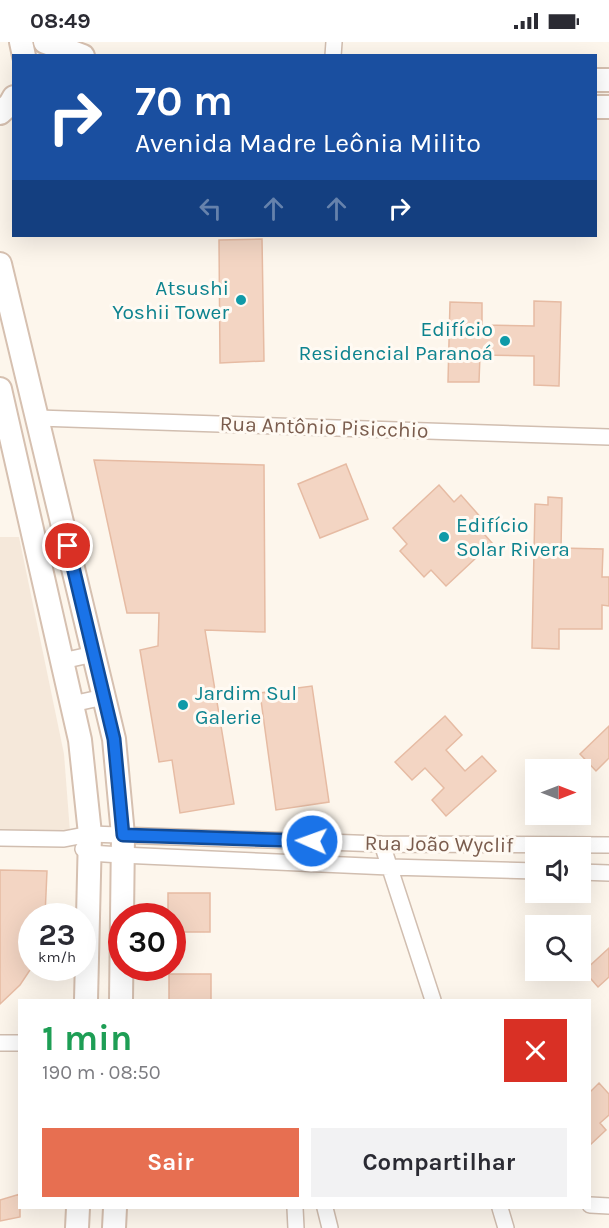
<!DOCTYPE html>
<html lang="pt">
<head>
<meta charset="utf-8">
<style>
  body { margin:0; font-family:Karla,sans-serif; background:#f2f2f3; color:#2b2b33; height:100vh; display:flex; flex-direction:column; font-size:22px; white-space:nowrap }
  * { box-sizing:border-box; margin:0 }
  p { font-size:20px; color:#7c7c81 }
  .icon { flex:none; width:33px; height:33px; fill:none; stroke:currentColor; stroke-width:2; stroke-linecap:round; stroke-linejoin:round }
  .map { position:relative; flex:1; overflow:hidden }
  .drawer { position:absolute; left:18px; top:957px; width:573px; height:210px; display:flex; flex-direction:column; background:#fff; border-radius:0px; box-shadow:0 6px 24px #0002 }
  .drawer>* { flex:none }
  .top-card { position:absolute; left:12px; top:12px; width:585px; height:183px; border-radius:0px; box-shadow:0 6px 24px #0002; background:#1a4fa0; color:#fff; overflow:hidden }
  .needle { width:39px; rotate:90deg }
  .tools { position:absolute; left:525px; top:717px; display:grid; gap:12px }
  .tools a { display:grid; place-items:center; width:66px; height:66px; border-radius:0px; background:#fff; box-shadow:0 6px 24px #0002; font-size:30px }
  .speed { position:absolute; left:18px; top:861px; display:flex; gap:12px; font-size:30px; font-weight:700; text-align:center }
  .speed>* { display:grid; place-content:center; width:78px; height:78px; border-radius:50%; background:#fff; box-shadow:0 6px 24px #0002; line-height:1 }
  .speed small { font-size:15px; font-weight:400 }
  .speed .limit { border:9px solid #d22; background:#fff; color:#111 }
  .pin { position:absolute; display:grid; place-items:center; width:51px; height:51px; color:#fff; margin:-26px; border:3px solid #fff; border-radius:50%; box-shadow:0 2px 6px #0007 }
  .me { position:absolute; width:66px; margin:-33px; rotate:272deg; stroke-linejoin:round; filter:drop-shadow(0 0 4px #0008) }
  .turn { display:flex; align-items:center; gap:21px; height:126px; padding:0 24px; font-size:27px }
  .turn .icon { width:78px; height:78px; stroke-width:2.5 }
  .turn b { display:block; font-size:42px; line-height:51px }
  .lanes { display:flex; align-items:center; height:57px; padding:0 24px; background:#0003; justify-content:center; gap:30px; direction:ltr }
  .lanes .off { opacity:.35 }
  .round { display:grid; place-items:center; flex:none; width:63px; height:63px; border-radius:0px; background:#f2f2f3 }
  .headline { display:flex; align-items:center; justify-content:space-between; height:102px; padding:0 24px }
  h1 { font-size:36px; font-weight:700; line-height:45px; color:#1e9e55 }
  .cta { display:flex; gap:12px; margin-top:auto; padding:12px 24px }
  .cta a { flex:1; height:69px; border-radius:0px; background:#e76f51; color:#fff; font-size:24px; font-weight:700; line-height:69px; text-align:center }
  .cta a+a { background:#f2f2f3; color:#2b2b33 }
  .status { display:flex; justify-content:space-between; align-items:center; height:42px; padding:0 30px; background:#fff; direction:ltr }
  .status svg { height:16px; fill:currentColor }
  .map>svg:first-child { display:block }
</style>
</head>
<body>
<div class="status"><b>08:49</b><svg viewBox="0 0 49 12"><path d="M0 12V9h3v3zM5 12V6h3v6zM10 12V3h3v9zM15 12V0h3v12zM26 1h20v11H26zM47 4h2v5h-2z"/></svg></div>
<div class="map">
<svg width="609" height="1186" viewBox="0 0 609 1186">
  <rect width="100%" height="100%" fill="#fdf6ec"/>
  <!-- residential -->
  <path fill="#f5e8da" d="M0,495H19L64,712L70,790L0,788Z"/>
  <!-- building -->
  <path fill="#f3d5c3" stroke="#e6bba3" stroke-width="1.5" d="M262,197L264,319L220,321L219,198Z
    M534,259L561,260L559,344L534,343V314L480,313L479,340H448L450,260L482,261V283L534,284Z
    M94,418L264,423L265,590L205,588L234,762L180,771L172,718L159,720L140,608L158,604L159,571H127Z
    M346,422L368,477L320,496L298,442Z
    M439,443L454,460L461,453L483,478L477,484L492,501L446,544L431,528L424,535L400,509L407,502L393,486Z
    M548,455L562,456L561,506L603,507L602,535H609V564L602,563V587H559V607L532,606L535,462L548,463Z
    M312,644L329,760L276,768L260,651Z
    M445,674L462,693L446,708L465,729L482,714L496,729L446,774L432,758L444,746L425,726L412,738L395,720Z
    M609,684V716L596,729L580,712Z
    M0,828L47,829L45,874H32V925L20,943L0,962Z
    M168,851H210V890H172V874H168Z
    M609,906V935L598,945L584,929Z
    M169,932H211V958H169Z
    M599,1041L609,1052V1073L600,1081L606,1088L590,1103V1050Z
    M20,1152V1175L0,1179V1158Z"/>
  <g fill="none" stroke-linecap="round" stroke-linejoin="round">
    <defs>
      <path id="minor" d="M333,14L334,0
        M38,376L609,395
        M62,619L94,612
        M72,662L104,655
        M0,796L64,797L90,792L382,802L609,803
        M382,802L433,958
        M83,807L89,811L121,813L389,825L536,829
        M580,830L609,831
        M0,1001H20
        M590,1163L609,1164
        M295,1166L296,1186
        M325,1166L330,1186
        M500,1166L506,1186"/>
      <path id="secondary" d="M21,0L24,14
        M45,0L83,14
        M596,38H609
        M596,65H609
        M0,71L10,62L14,55
        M0,222L114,697L123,793L121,958
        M0,347L80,698L90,792L86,958
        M77,1186L78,1166
        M114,1186L115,1166"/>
    </defs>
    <!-- minor casing -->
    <use href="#minor" stroke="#d1beb0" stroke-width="18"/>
    <!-- secondary casing -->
    <use href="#secondary" stroke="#d6c0b0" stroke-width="26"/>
    <!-- minor -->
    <use href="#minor" stroke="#fff" stroke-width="15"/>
    <!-- secondary -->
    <use href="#secondary" stroke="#fff" stroke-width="22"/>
  </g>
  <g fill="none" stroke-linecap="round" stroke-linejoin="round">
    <defs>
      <path id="route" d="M68,504L114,697L123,793L312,799"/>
    </defs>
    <!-- route casing -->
    <use href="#route" stroke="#114b97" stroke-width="15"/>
    <!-- route -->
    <use href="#route" stroke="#1a73e8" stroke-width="10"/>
  </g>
  <!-- markers -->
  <g fill="#0f9aa8" stroke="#fffaf3" stroke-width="2">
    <circle cx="241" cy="258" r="6"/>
    <circle cx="505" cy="299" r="6"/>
    <circle cx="444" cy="495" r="6"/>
    <circle cx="183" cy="663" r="6"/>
  </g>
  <g text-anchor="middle" stroke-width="6" stroke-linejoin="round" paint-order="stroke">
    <!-- culture labels -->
    <g font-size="21" fill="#0d838f" stroke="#fffaf3" text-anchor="end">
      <text x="229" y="253">Atsushi<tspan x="229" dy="24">Yoshii Tower</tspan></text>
      <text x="493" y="294">Edifício<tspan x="493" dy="24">Residencial Paranoá</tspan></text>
      <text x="456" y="490" text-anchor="start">Edifício<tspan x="456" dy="24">Solar Rivera</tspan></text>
      <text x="195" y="658" text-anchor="start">Jardim Sul<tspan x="195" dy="24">Galerie</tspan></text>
    </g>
    <!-- street labels -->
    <g font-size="21" fill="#7a5c4d" stroke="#fffaf3">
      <text transform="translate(324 385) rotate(2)" y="7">Rua Antônio Pisicchio</text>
      <text transform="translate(439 802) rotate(1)" y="7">Rua João Wyclif</text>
    </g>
  </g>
</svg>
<div class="tools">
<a><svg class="needle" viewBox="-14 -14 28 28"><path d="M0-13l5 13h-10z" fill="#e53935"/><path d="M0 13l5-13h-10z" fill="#7c7c81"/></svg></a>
<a><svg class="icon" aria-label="sound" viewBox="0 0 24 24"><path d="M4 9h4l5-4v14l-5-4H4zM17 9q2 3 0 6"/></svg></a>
<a><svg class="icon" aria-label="search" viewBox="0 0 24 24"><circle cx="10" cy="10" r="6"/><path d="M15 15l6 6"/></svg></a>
</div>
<div class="speed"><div>23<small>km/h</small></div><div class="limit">30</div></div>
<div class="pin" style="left:68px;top:504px;background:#d93025"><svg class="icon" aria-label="arrive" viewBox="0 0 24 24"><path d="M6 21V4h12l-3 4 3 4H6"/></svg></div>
<svg class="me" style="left:312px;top:799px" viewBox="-20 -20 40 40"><circle r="17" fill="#1a73e8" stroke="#fff" stroke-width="3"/><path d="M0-11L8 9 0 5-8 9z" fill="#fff"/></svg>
<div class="top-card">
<div class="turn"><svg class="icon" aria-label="right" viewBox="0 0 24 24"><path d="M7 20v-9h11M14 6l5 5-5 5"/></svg><div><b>70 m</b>Avenida Madre Leônia Milito</div></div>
<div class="lanes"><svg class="icon off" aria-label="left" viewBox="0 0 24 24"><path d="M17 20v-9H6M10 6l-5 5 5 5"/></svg><svg class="icon off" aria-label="ahead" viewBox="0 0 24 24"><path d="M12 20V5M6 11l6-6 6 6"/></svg><svg class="icon off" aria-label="ahead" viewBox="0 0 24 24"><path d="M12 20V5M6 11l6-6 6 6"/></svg><svg class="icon" aria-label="right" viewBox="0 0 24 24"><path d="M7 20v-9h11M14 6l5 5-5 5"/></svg></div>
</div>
<section class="drawer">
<div class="headline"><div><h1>1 min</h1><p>190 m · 08:50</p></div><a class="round" style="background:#d93025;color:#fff"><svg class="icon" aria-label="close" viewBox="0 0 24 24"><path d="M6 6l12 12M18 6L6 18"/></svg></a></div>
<div class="cta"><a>Sair</a><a>Compartilhar</a></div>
</section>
</div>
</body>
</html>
